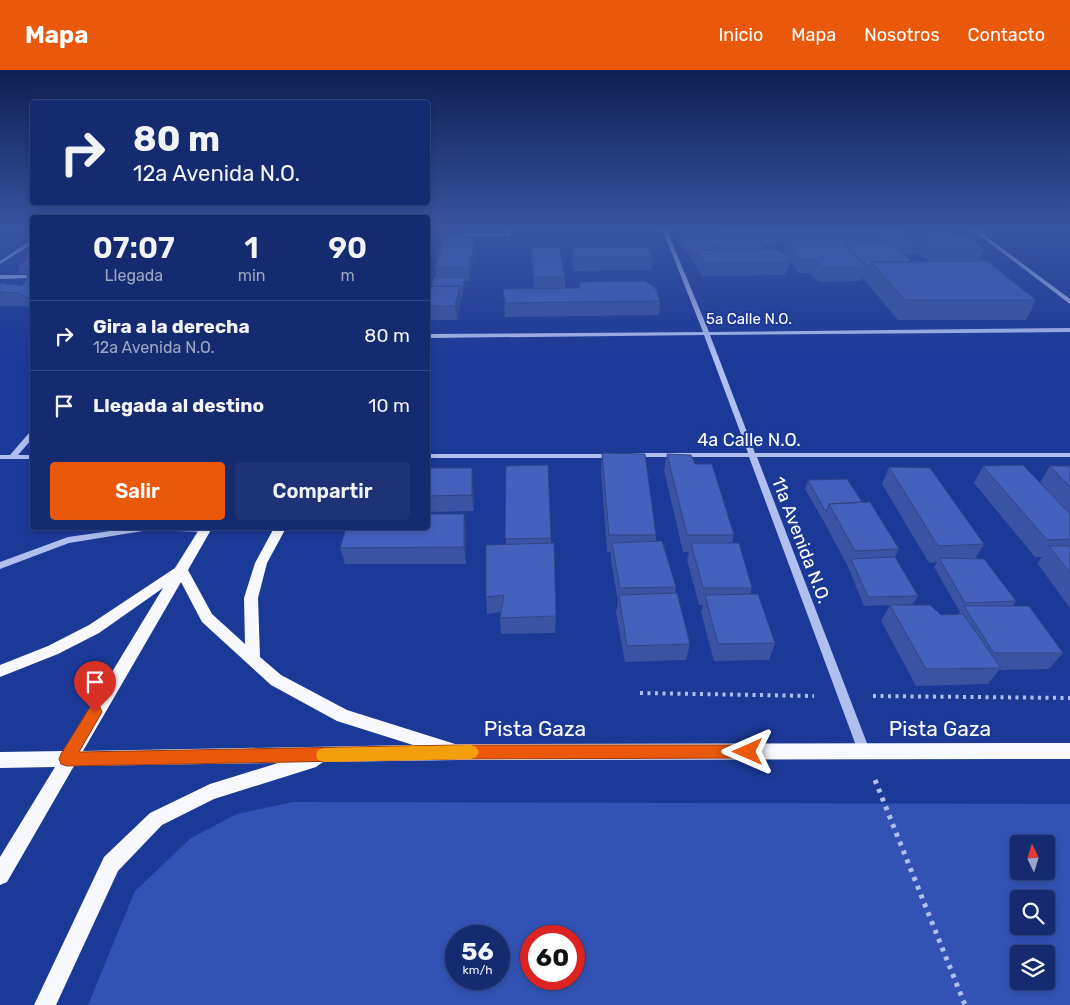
<!DOCTYPE html>
<html lang="es">
<head>
<meta charset="utf-8">
<style>
  body { margin:0; font-family:Rubik,sans-serif; background:#1d3375; color:#f1f3f6; height:100vh; display:flex; flex-direction:column; font-size:19px; white-space:nowrap }
  * { box-sizing:border-box; margin:0 }
  p { font-size:16px; color:#9da7c3 }
  .icon { flex:none; width:28px; height:28px; fill:none; stroke:currentColor; stroke-width:2; stroke-linecap:round; stroke-linejoin:round }
  .map { position:relative; flex:1; overflow:hidden }
  .side { position:absolute; left:30px; top:145px; width:400px; height:315px; display:flex; flex-direction:column; background:#142b70; border-radius:5px; box-shadow:0 2px 8px #0003,0 0 0 1px #334783 }
  .side>* { flex:none }
  .top-card { position:absolute; left:30px; top:30px; width:400px; height:105px; border-radius:5px; box-shadow:0 2px 8px #0003,0 0 0 1px #334783; background:#142b70; color:#f1f3f6; overflow:hidden }
  .needle { width:32px; rotate:356deg }
  .buttons { position:absolute; left:1010px; top:765px; display:grid; gap:10px }
  .buttons a { display:grid; place-items:center; width:45px; height:45px; border-radius:5px; background:#142b70; box-shadow:0 2px 8px #0003,0 0 0 1px #334783; font-size:25px }
  .speed { position:absolute; left:445px; top:855px; display:flex; gap:10px; font-size:25px; font-weight:700; text-align:center }
  .speed>* { display:grid; place-content:center; width:65px; height:65px; border-radius:50%; background:#142b70; box-shadow:0 2px 8px #0003,0 0 0 1px #334783; line-height:1 }
  .speed small { font-size:12px; font-weight:400 }
  .speed .limit { border:8px solid #d22; background:#fff; color:#111 }
  .pin { position:absolute; display:grid; place-items:center; width:42px; height:42px; color:#fff; margin:-51px -21px; border-radius:50% 50% 50% 0; rotate:-45deg; box-shadow:0 0 5px #0007 }
  .pin .icon { rotate:45deg }
  .me { position:absolute; width:55px; margin:-28px; rotate:270deg; stroke-linejoin:round; filter:drop-shadow(0 0 4px #0008) }
  .turn { display:flex; align-items:center; gap:18px; height:105px; padding:0 20px; font-size:22px }
  .turn .icon { width:65px; height:65px; stroke-width:2.5 }
  .turn b { display:block; font-size:35px; line-height:42px }
  .eta { display:flex; justify-content:space-evenly; align-items:center; height:85px; text-align:center }
  .eta b { font-size:30px; font-weight:600; line-height:35px }
  .cta { display:flex; gap:10px; margin-top:auto; padding:10px 20px }
  .cta a { flex:1; height:58px; border-radius:5px; background:#ea580c; color:#fff; font-size:20px; font-weight:600; line-height:58px; text-align:center }
  .cta a+a { background:#1d3375; color:#f1f3f6 }
  ul { padding:0; list-style:none }
  li { display:flex; align-items:center; gap:15px; height:70px; padding:0 20px; border-top:1px solid #334783 }
  li div { flex:1 }
  li b { display:block; font-size:19px }
  li em { font-style:normal }
  header { display:flex; align-items:center; gap:30px; box-sizing:border-box; height:70px; padding:0 25px; background:#ea580c; color:#fff }
  header strong { font-size:24px }
  nav { display:flex; gap:28px; margin-inline-start:auto; font-size:18px }
  .map>svg:first-child { display:block }
</style>
</head>
<body>
<header>
<strong>Mapa</strong>
<nav><a>Inicio</a><a>Mapa</a><a>Nosotros</a><a>Contacto</a></nav>
</header>
<div class="map">
<svg width="1070" height="935" viewBox="0 0 1070 935">
  <rect width="100%" height="100%" fill="#1b3996"/>
  <!-- green -->
  <path fill="#3253b5" fill-rule="evenodd" d="M293,732L1070,734V935H88L135,821L191,768L237,744ZM1019,774H1046V801H1019ZM1019,829H1046V856H1019ZM456,866H499V909H456ZM531,866H574V909H531ZM1019,884H1046V911H1019Z"/>
  <g fill="none" stroke-linecap="round" stroke-linejoin="round">
    <!-- path-far1 -->
    <path stroke="#aebff0" stroke-width="4" stroke-dasharray="3 4.5" stroke-linecap="butt" d="M640,623L814,626
      M873,626L1070,628"/>
    <!-- path -->
    <path stroke="#aebff0" stroke-width="5" stroke-dasharray="4 5.5" stroke-linecap="butt" d="M875,710L965,935"/>
    <!-- minor -->
    <path fill="#aebff0" fill-rule="evenodd" d="M506,158H510V166H465L463,165L465,164H506Z
      M662,158H666L709,262L1070,258V262L710,265L755,383H1070V387H757L870,681L868,685L864,686L860,685L858,681L749,387H633L629,385L633,383H748L704,265L428,268V264L703,262Z
      M970,158H975L1070,229V234Z
      M30,171H32V174L0,194V191Z
      M0,205H32V208L0,209Z
      M29,363H32V369L18,385H32V389H0V385H10Z
      M428,384H612L616,386L612,388H428Z
      M131,458H208L209,459L205,462L149,460L69,473L0,499V492L68,467Z"/>
    <!-- major -->
    <path fill="#f7f9ff" fill-rule="evenodd" d="M200,458H212L188,500L212,544L245,574L244,528L255,493L274,458H286L267,493L258,528L260,587L281,605L347,640L455,674L1070,673V689L458,690L323,692L316,697L214,729L162,755L118,801L56,935H34L104,787L150,743L210,714L278,693L74,696L7,812L0,815V787L55,697L0,698V682L64,681L163,518L99,563L58,584L0,607V595L48,576L89,555L175,498ZM181,512L202,552L271,615L337,651L413,675L83,681Z"/>
  </g>
  <!-- wall -->
  <path fill="#3a54a3" fill-rule="evenodd" d="M694,158H717V159L695,160Z
    M720,158H868L871,161L908,166L909,163L955,165L984,178L979,191L1036,230L1026,250H898L865,211L866,209H863L862,208L861,211L819,212L810,203H799L784,184L786,174L763,175L764,176L763,180L790,192L786,205L702,206L688,182H686L682,175L683,168L727,169ZM789,163L795,169L787,171ZM917,181L929,192H912L904,185L915,184Z
    M531,177L565,207V218L660,231L659,245L505,247L503,219L534,218L531,190Z
    M573,177L653,187L651,200L573,201L572,190Z
    M32,178V240L26,236H0V213L22,216L30,204H21L18,197L27,190L24,185Z
    M476,179L470,211H465V214L462,228H461V230L457,250H428V230L436,207L435,198Z
    M602,383L656,465V471L676,517L675,524L690,574L686,590L625,592L616,542L618,532L611,490V482H607L601,399Z
    M667,384L695,394L734,465L732,473L752,518L750,524L775,573L769,590L714,591L701,542L703,535H699L687,490L689,482H683L664,400Z
    M506,396L551,468L556,546L555,563L501,564L500,548L501,542L487,544L486,527L506,474Z
    M983,396L1048,422L1040,412L1050,396H1070V538L1037,493L1042,487H1035L974,413Z
    M889,397L984,474L975,489L1016,531L1013,536L1063,583L1049,599L999,600L988,614L916,616L881,551L890,535L864,536L848,497L823,450L805,419L808,410L862,432L899,479L895,487L918,526L913,534L900,535L941,545L958,544L960,542L934,497L937,492L929,493L882,414Z
    M428,398H472L474,441L428,442Z
    M466,461V494H345L340,478Z"/>
  <!-- shaded-wall -->
  <path fill="#304584" d="M476,166V179L470,211L469,198Z
    M465,207V214L462,228V220Z
    M460,216L461,230L457,250L455,236Z
    M472,398L473,414L474,441L472,425Z
    M464,444L466,461V494L464,477Z"/>
  <!-- building -->
  <path fill="#4462bd" stroke="#304584" d="M730,158H787L790,162H733Z
    M804,158H868L874,164H870L873,167H847L842,161L807,162Z
    M899,160L911,169H907L918,178H896L889,172H880L873,166V163H875L871,161Z
    M952,162L955,165L918,166L916,170L909,163Z
    M965,165L984,178L935,179L918,166Z
    M476,166L469,198H435L445,167Z
    M683,168L759,169L764,176H712L715,180H697L696,187L689,176H686Z
    M799,169H840L866,198H822L814,189L803,190L787,171Z
    M845,172H889L912,192H871L870,196H867Z
    M531,177H559L565,207H534Z
    M573,177H649L653,187L574,188Z
    M32,178V185H24Z
    M779,179L790,192L704,193L697,180Z
    M32,185V197H18Z
    M987,191L1036,230H905L871,192Z
    M32,199V230L19,223L0,222V213L22,216Z
    M434,207H465L462,220H460V216H432L430,220Z
    M644,211L655,217L660,231L505,233L503,219L579,218L580,212Z
    M432,216H460L455,236H428V230Z
    M602,383L645,384L656,465H609Z
    M667,384L691,385L695,394H712L734,465H687Z
    M548,395L551,468L505,469L506,396Z
    M1023,395L1070,444V469L1047,470L983,396Z
    M1050,396H1070V417Z
    M889,397L930,398L984,474L938,476Z
    M428,398H472V425L428,426Z
    M847,409L862,432L829,434L826,442L808,410Z
    M870,432L899,479L855,481L829,434Z
    M428,444H464V477L340,478L346,458H428Z
    M662,471L676,517L620,518L612,473Z
    M554,473L556,546L500,548L504,525L486,527V475Z
    M691,473H739L752,518H703Z
    M1049,476H1070V503Z
    M895,487L918,526L868,527L851,489Z
    M939,488L984,489L1016,531L965,533Z
    M677,523L690,574L627,576L619,525Z
    M758,524L775,573L718,574L705,525Z
    M890,535H930L941,545L963,544L1001,598L926,599Z
    M964,536H1029L1063,583H994Z"/>
  <!-- sky -->
  <linearGradient id="sky" x2="0" y2="1"><stop stop-color="#0f1f52"/><stop offset="0.55" stop-color="#3954a0"/><stop offset="1" stop-color="#3954a0" stop-opacity="0"/></linearGradient>
  <rect width="1070" height="289" fill="url(#sky)"/>
  <!-- route -->
  <path fill="#ea580c" stroke="#983908" d="M95,636L100,637L102,642L79,682L458,675H748L753,677L756,682L753,686L748,688L458,689L67,696L61,694L59,689L61,684L90,637Z"/>
  <!-- slow -->
  <path fill="#f59e0b" d="M471,675L476,677L479,682L476,687L471,689L324,692L318,690L316,685L318,680L324,678Z"/>
  <g text-anchor="middle" stroke-width="4" stroke-linejoin="round" paint-order="stroke">
    <!-- far-street labels -->
    <g font-size="15" fill="#fff" stroke="#1b3996">
      <text x="749" y="254">5a Calle N.O.</text>
    </g>
    <!-- street labels -->
    <g font-size="18" fill="#fff" stroke="#1b3996">
      <text x="749" y="376">4a Calle N.O.</text>
      <text transform="translate(801 470) rotate(69)" y="6">11a Avenida N.O.</text>
    </g>
    <!-- near-street labels -->
    <g font-size="21" fill="#fff" stroke="#1b3996">
      <text x="535" y="666">Pista Gaza</text>
      <text x="940" y="666">Pista Gaza</text>
    </g>
  </g>
</svg>
<div class="buttons">
<a><svg class="needle" viewBox="-14 -14 28 28"><path d="M0-13l5 13h-10z" fill="#e53935"/><path d="M0 13l5-13h-10z" fill="#9da7c3"/></svg></a>
<a><svg class="icon" aria-label="search" viewBox="0 0 24 24"><circle cx="10" cy="10" r="6"/><path d="M15 15l6 6"/></svg></a>
<a><svg class="icon" aria-label="layers" viewBox="0 0 24 24"><path d="M12 4l9 5-9 5-9-5zM3 14l9 5 9-5"/></svg></a>
</div>
<div class="speed"><div>56<small>km/h</small></div><div class="limit">60</div></div>
<div class="pin" style="left:95px;top:642px;background:#d93025"><svg class="icon" aria-label="arrive" viewBox="0 0 24 24"><path d="M6 21V4h12l-3 4 3 4H6"/></svg></div>
<svg class="me" style="left:748px;top:682px" viewBox="-20 -20 40 40"><path d="M0-17L14 15 0 8-14 15z" fill="#ea580c" stroke="#fff" stroke-width="4"/></svg>
<div class="top-card">
<div class="turn"><svg class="icon" aria-label="right" viewBox="0 0 24 24"><path d="M7 20v-9h11M14 6l5 5-5 5"/></svg><div><b>80 m</b>12a Avenida N.O.</div></div>
</div>
<section class="side">
<div class="eta">
<div><b>07:07</b><p>Llegada</p></div>
<div><b>1</b><p>min</p></div>
<div><b>90</b><p>m</p></div>
</div>
<ul>
<li><svg class="icon" aria-label="right" viewBox="0 0 24 24"><path d="M7 20v-9h11M14 6l5 5-5 5"/></svg><div><b>Gira a la derecha</b><p>12a Avenida N.O.</p></div><em>80 m</em></li>
<li><svg class="icon" aria-label="arrive" viewBox="0 0 24 24"><path d="M6 21V4h12l-3 4 3 4H6"/></svg><div><b>Llegada al destino</b></div><em>10 m</em></li>
</ul>
<div class="cta"><a>Salir</a><a>Compartir</a></div>
</section>
</div>
</body>
</html>
